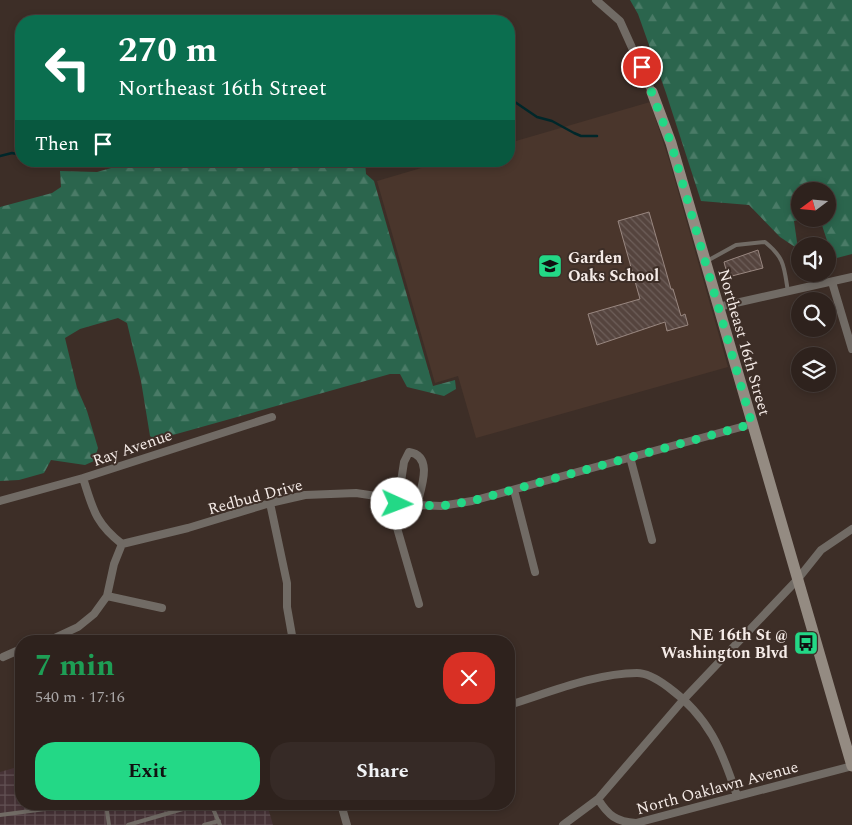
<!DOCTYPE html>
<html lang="en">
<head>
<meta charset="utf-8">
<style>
  body { margin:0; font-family:Spectral,serif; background:#362a26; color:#f1f3f6; height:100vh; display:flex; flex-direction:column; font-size:19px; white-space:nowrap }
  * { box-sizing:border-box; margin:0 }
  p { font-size:16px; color:#a7a4a4 }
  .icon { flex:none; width:28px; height:28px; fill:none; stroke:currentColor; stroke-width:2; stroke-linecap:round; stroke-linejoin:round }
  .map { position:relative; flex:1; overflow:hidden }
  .sheet { position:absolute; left:15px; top:635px; width:500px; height:175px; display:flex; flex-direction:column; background:#2e221d; border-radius:20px; box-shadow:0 2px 8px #0003,0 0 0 1px #493f3b }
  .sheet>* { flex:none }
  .banner { position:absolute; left:15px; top:15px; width:500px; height:152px; border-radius:20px; box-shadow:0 2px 8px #0003,0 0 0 1px #493f3b; background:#0b6e4f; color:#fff; overflow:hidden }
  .needle { width:32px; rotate:254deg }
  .tools { position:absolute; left:791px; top:182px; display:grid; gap:10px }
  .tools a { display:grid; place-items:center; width:45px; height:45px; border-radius:50%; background:#2e221d; box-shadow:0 2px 8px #0003,0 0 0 1px #493f3b; font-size:25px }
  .pin { position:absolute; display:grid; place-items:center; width:42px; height:42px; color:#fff; margin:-21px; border:2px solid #fff; border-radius:50%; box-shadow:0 1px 5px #0007 }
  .me { position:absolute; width:55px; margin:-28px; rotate:92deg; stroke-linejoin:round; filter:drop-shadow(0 0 4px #0008) }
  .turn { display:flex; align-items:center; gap:18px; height:105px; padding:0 20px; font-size:22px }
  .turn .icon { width:65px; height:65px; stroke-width:2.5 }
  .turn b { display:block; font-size:35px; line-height:42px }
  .then { display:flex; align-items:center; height:48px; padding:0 20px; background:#0003; gap:10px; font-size:19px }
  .round { display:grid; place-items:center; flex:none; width:52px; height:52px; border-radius:20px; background:#362a26 }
  .summary { display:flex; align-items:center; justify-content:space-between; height:85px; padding:0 20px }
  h1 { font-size:30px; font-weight:700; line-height:38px; color:#1e9e55 }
  .primary-button { display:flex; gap:10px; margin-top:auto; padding:10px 20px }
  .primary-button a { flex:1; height:58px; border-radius:20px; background:#23d886; color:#111; font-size:20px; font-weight:700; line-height:58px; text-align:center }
  .primary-button a+a { background:#362a26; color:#f1f3f6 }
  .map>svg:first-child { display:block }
</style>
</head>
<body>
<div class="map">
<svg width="852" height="825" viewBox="0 0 852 825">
  <defs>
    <pattern id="industrial-grid" width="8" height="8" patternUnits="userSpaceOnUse" patternTransform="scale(1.25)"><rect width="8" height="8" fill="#473337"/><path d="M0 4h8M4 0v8" fill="none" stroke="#625154"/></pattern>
    <pattern id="forest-firs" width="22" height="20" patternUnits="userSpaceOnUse" patternTransform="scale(1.25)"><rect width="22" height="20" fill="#2b654d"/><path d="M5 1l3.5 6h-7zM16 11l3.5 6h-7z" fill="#4a7b67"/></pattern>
    <pattern id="building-back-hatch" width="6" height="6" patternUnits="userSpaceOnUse" patternTransform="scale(1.25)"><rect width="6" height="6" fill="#55443e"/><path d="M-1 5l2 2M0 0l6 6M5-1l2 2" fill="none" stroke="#6e5f5a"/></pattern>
  </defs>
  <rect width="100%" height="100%" fill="#3d2e27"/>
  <!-- built -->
  <path fill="#4a362c" d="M650,102L670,163L728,367L476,438L458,376L435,383L377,181L445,161H509V143Z"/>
  <!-- industrial -->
  <path fill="url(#industrial-grid)" d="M21,766V804H267L273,825H0V772Z"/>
  <!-- forest -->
  <path fill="url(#forest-firs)" d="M630,0H852V254L833,259L820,219H828V191H800V219H803L794,221L798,249L780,237L749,205L701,201L666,93L638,14Z
    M136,161H365L366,174L374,181L433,386L455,380L456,389L444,396L407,387L400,374H390L155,440L150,436L141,381L127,323L118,318L80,329L65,338L77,388L87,411L98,448L94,461L85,465L51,460L44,473L19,480L0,481V207L52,193L61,187L60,171L97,172Z"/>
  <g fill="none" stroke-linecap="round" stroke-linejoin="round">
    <!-- stream -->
    <path stroke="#00272a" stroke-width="2.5" d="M509,98L537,117L552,121L574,133L581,136H597
      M0,156L12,153L21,155
      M74,161L96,166L118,161"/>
  </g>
  <!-- building -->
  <path fill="url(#building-back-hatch)" stroke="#998780" d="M649,212L671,289H673L681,316L685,314L688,325L667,331L665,322L597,345L588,314L640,299L618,221Z
    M758,250L763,268L728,277L724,262Z"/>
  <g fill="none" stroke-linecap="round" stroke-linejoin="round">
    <!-- lane -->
    <path stroke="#716b65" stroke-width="4" d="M707,261L736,245L765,242C785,258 784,267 788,292
      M106,804L109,825
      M211,804L220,825
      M0,815L83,804
      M128,825L200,804
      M204,825L219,821"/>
    <!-- street -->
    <path stroke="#716b65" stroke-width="8" d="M596,0L620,21L652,92
      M832,282L852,349
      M718,307L852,277
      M630,457L652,540
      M83,478C93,509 95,523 122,544
      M514,490L535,572
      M0,501L83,478L272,417
      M270,503L287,583V607L293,641
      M417,505C421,488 434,456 409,452L404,462L395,521L419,604
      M122,544L188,528L270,503L305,495L356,493L376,496L397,504L417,505L441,506L472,501L752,424
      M107,596L162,608
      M48,641L78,627L94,614L107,596L114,564L122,544
      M3,657L21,649
      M509,705C548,693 596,673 637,673C647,673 660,681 668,687C709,717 722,750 737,796
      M598,799C608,815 616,822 636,823L852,766
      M341,804L347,825
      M563,825L598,799L684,699L797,580L821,550L852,529"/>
    <!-- secondary -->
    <path stroke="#948b82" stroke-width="11" d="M652,92L671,143L852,766"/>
  </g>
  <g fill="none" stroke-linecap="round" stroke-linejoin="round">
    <!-- route -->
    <path stroke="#23d886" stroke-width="9" stroke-dasharray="0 16.2" d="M397,504L441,506L472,501L752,424L671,143L642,67"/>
  </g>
  <!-- icons -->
  <defs>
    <symbol id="school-square" viewBox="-11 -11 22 22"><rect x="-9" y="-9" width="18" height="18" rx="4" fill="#23d886" stroke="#3d2e27"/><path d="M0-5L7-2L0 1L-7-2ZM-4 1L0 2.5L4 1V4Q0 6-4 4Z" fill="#111"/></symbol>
    <symbol id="bus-square" viewBox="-11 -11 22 22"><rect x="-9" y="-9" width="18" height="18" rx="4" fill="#23d886" stroke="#3d2e27"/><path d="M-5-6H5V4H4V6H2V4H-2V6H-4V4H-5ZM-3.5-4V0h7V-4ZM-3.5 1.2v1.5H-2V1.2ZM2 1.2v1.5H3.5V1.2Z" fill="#111"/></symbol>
  </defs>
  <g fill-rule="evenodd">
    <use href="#school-square" x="536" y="252" width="28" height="28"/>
    <use href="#bus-square" x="792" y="629" width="28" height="28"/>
  </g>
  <g text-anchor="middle" stroke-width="4" stroke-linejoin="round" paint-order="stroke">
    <!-- poi labels -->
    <g font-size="16" font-weight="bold" fill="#f5ebe7" stroke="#3d2e27" text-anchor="start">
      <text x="568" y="263">Garden<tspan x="568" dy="18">Oaks School</tspan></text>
      <text x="788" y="640" text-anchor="end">NE 16th St @<tspan x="788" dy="18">Washington Blvd</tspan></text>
    </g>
    <!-- street labels -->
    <g font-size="16" fill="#f5ebe7" stroke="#3d2e27">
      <text transform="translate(745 342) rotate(74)" y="6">Northeast 16th Street</text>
      <text transform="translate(132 447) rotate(-19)" y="6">Ray Avenue</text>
      <text transform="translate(255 496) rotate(-15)" y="6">Redbud Drive</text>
      <text transform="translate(717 787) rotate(-15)" y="6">North Oaklawn Avenue</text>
    </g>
  </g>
</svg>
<div class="tools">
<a><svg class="needle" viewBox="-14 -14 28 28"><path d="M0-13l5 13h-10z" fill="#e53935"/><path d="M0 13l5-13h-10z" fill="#a7a4a4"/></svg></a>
<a><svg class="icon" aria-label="sound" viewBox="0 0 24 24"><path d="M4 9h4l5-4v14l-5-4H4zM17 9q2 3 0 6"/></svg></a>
<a><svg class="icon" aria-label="search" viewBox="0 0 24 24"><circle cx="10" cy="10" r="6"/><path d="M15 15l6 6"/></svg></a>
<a><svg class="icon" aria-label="layers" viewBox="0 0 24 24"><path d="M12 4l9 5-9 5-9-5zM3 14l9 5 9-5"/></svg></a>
</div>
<div class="pin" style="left:642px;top:67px;background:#d93025"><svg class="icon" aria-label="arrive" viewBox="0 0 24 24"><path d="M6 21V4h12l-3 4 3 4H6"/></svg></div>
<svg class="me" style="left:397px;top:504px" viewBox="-20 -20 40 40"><circle r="19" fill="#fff"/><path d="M0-13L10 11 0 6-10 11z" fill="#23d886"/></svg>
<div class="banner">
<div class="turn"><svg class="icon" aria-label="left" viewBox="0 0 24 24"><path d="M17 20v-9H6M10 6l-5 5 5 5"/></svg><div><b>270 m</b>Northeast 16th Street</div></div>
<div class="then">Then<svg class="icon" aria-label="arrive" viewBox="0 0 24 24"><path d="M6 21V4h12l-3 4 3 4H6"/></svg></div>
</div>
<section class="sheet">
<div class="summary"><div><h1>7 min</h1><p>540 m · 17:16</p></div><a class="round" style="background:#d93025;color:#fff"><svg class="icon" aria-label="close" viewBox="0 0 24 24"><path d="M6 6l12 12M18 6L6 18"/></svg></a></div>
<div class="primary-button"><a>Exit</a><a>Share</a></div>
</section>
</div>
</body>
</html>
